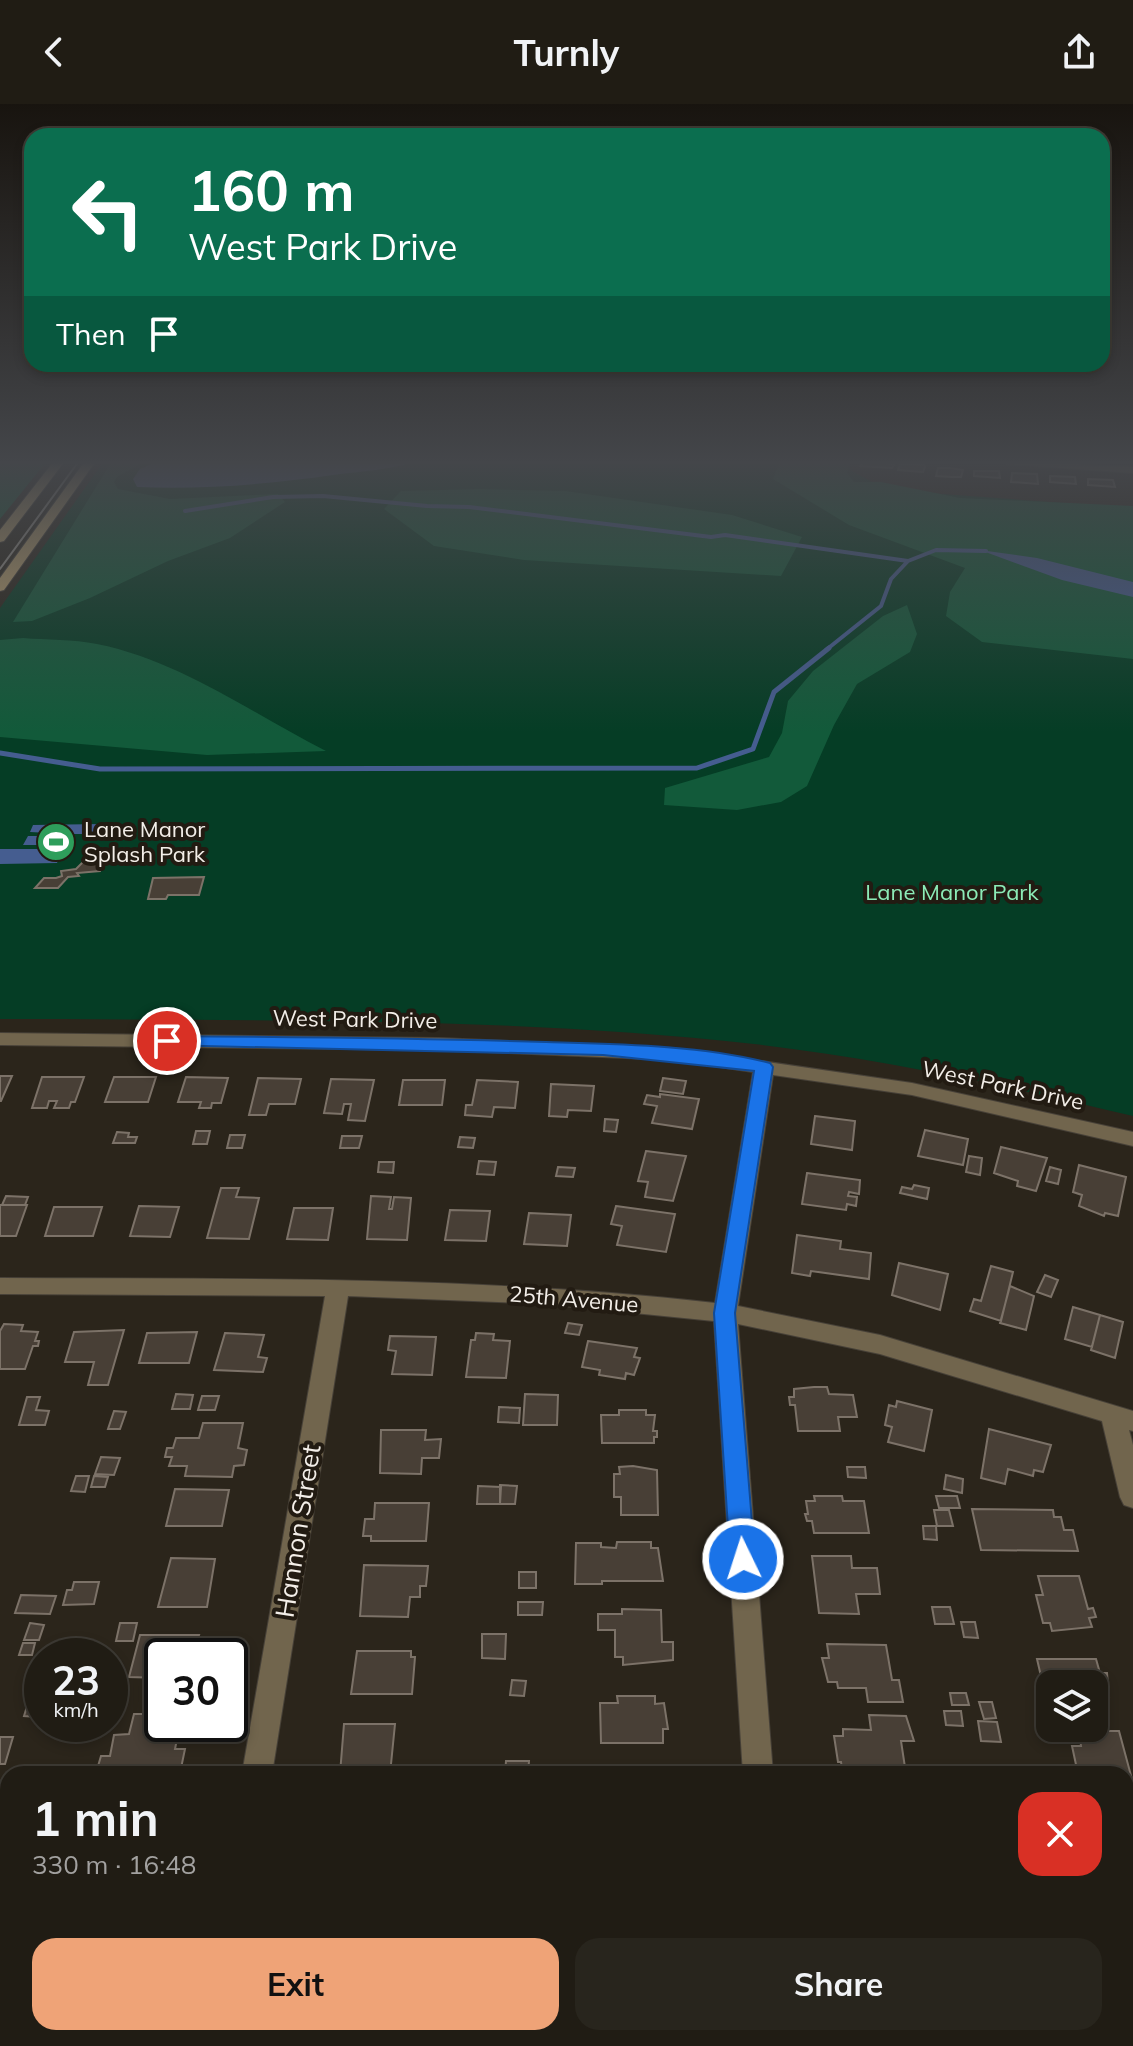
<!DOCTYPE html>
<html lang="en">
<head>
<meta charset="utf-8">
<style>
  body { margin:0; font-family:Mulish,sans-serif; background:#28251d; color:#f1f3f6; height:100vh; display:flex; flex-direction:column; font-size:30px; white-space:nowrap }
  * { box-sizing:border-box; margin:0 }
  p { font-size:26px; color:#a2a1a0 }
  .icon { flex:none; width:44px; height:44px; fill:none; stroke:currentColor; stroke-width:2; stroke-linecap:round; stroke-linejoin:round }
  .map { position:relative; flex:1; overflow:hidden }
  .details { position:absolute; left:0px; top:1662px; width:1134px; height:280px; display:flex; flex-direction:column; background:#201c14; border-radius:24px 24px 0 0; box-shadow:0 4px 12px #0003,0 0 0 2px #3d3a34 }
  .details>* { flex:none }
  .top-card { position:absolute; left:24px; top:24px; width:1086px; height:244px; border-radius:24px; box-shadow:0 4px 12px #0003,0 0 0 2px #3d3a34; background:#0b6e4f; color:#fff; overflow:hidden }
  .fabs { position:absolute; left:1036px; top:1566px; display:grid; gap:16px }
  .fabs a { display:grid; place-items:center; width:72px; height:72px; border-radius:16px; background:#201c14; box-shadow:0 4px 12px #0003,0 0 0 2px #3d3a34; font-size:40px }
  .speed { position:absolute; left:24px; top:1534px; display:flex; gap:16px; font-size:40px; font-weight:700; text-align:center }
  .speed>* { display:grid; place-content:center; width:104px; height:104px; border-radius:50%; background:#201c14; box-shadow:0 4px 12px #0003,0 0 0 2px #3d3a34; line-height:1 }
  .speed small { font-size:20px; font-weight:400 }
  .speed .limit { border:4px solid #111; border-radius:12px; background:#fff; color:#111 }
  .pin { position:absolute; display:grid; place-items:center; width:68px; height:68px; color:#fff; margin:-34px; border:4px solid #fff; border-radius:50%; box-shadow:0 2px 8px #0007 }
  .me { position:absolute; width:88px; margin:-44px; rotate:356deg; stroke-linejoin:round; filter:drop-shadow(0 0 6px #0008) }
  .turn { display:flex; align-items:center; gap:28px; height:168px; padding:0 32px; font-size:36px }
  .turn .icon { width:104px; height:104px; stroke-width:2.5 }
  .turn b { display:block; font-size:56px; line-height:68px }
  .then { display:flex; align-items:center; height:76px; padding:0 32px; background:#0003; gap:16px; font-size:30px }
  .round { display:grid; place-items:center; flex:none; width:84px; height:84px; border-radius:24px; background:#28251d }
  .head { display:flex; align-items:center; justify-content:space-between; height:136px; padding:0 32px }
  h1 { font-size:48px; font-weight:700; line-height:60px }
  .cta { display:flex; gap:16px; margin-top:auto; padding:16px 32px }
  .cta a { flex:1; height:92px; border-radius:24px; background:#efa377; color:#111; font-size:32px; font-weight:700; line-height:92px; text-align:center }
  .cta a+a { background:#28251d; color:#f1f3f6 }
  header { display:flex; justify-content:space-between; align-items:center; height:104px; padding:0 32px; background:#201c14; font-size:36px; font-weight:700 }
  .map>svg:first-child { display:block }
</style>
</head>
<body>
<header><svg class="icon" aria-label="back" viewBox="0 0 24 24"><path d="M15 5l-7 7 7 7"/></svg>Turnly<svg class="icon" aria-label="share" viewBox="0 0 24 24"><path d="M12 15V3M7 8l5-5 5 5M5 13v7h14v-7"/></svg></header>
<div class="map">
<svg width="1133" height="1942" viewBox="0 0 1133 1942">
  <rect width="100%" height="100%" fill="#2b251b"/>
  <!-- green -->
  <path fill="#053d25" d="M104,357H846L852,367L887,386L1133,404V1012C1008,982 882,955 754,940C504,912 251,917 0,915V504Z"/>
  <!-- forest -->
  <path fill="#125a3a" d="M0,357H47L0,415Z
    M112,357H145L117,373L114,378L118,385L170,395L278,390L285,398L230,434L168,457L90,494L32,517L13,518Z
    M785,357H851L847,369L854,378H881L960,394L1133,402V555L982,538L946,512L950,488L965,464L849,421L773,375L779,360Z
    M480,385L565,387L732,411L802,433L781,472L524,456L434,442L384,405L401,387Z
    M907,501L917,530L910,548L857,580L834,621L807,682L781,698L737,706L664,701L665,684L769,653L782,629L788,597L813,567L883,512Z
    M23,534C47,536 73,535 97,540C181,557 251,609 326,647L207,651L0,633V536Z"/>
  <!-- water -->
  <path fill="#455d90" d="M158,357H418C389,366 363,367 333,371C269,380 202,386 137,383L133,375L140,365Z
    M980,446L1037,454L1133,478V493L1062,476Z
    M101,720L97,730H69L57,759L0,760V745H39L40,741H23L28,732H47L49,729L30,728L33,721Z"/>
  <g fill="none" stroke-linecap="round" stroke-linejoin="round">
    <!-- stream-far1 -->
    <path stroke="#455d90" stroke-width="4" d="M185,407L273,393L323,392L427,402L469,403L711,433L725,431L908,457
      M826,546L881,502L891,475L908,457L936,446L986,447"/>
    <!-- stream -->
    <path stroke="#455d90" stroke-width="5" d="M0,649L100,665L697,664L753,645L774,588L829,544"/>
  </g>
  <!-- building -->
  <path fill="#483f36" stroke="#7c7268" stroke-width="2" d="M863,357H882L894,361L892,364L860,362Z
    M900,360L924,361L925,363L923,368L898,366Z
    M938,364H950L963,366L961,373H952L936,372Z
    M974,367H999L1000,374L974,372Z
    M1012,369L1037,370L1038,380L1011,378Z
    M1050,372L1075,373L1076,380L1050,378Z
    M1088,375L1113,376L1115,383L1088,381Z
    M92,745H109L100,767L77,769L79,772L68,773L58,784H35L44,774H56L62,772L61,767L76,765L84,757H91Z
    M204,773L199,791H168L166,795H148L153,774Z
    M0,972H12L1,997H0Z
    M42,973H84L75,998H71L69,1004H54L57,997H49L47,1004H32Z
    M114,973H156L148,998H105Z
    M186,973L228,974L221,999H212L211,1004H199L201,998H178Z
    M258,974L301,975L295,1000H269L266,1011H249Z
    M663,974L686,977L683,990L660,987Z
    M331,975L374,976L365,1017L348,1016L351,1000H344L342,1010L324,1009Z
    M403,976H445L442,1001H399Z
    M477,976L518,978L515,1004L494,1003L492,1013L465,1011L466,1001H472Z
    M551,980L594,982L591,1007L568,1006L567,1013L549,1012Z
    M660,990L699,995L692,1025L652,1019L657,1002L644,1000L647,991L660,993Z
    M815,1012L855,1017L852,1046L811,1040Z
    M605,1015L618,1016L616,1028L604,1027Z
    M925,1026L968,1035L963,1061L918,1052Z
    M196,1027H210L207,1040H193Z
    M117,1028L129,1029L128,1033H137L135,1039H113Z
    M230,1031H245L242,1044H227Z
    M342,1032H362L359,1044H340Z
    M460,1033L475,1034L473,1044L458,1043Z
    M1001,1043L1047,1054L1036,1087L1017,1082L1018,1077L994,1069Z
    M646,1047L686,1052L673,1097L645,1093L648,1078L638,1077Z
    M969,1052L982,1054L980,1071L966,1068Z
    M479,1057L496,1058L494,1071L477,1070Z
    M379,1058H394L393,1069L378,1068Z
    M1079,1061L1126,1073L1118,1112L1105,1109L1104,1112L1079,1102L1082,1091L1073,1088Z
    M558,1063L575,1064L573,1073L556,1072Z
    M1050,1063L1061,1066L1058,1080L1046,1077Z
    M807,1069L860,1076L859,1090L849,1088L848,1092L857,1093L856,1102L847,1100L846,1106L802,1100Z
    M914,1081L929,1084L927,1095L900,1089L902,1083L912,1085Z
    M221,1084H239L236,1093L259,1094L249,1135L207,1134Z
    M6,1092L28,1093L25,1101H2Z
    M371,1092L391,1093L389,1105H392L394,1093L411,1094L407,1136L367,1135Z
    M0,1101H27L16,1132H0Z
    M139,1102L179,1103L170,1133L130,1132Z
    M616,1102L675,1110L666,1148L617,1141L622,1122L611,1120Z
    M54,1103H102L93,1132H45Z
    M294,1104H333L328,1136L287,1135Z
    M450,1106L490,1107L486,1137L445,1136Z
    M529,1109L571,1111L567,1142L524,1140Z
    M797,1131L841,1137L840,1145L871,1149L869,1175L811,1167L810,1172L792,1169Z
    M899,1159L948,1170L940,1206L892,1191Z
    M991,1162L1013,1168L1001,1217L970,1207L974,1195L981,1197Z
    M1045,1171L1058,1176L1051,1193L1037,1188Z
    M1010,1182L1034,1192L1026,1226L1000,1219Z
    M1073,1203L1100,1211L1092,1243L1065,1235Z
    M1100,1211L1123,1218L1115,1254L1091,1246Z
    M568,1219L582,1221L579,1231L565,1229Z
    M4,1220L23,1221L21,1227L38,1228L35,1237H39L38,1242H33L25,1265H0V1227Z
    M124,1226L108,1281H88L94,1258H65L74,1228Z
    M197,1228L189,1259H139L147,1229Z
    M225,1229L264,1231L258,1253L267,1254L263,1268L214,1266Z
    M476,1229L494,1230L493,1236L510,1237L506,1274L466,1273L471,1236H475Z
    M390,1232L436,1233L432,1271L392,1270L396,1247L388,1246Z
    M588,1237L637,1244L634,1253L640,1254L634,1271L626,1269L625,1275L599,1271L600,1266L582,1263Z
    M814,1283H827L829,1290L853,1291L857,1313H838L840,1327H798L795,1301H790L789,1293H794V1285Z
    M176,1290L193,1291L190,1305H172Z
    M525,1290L558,1291L557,1321H523Z
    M202,1292H219L215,1306H198Z
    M27,1293H40L36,1306L49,1307L45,1321H19Z
    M897,1297L932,1306L924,1347L888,1338L892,1323L885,1321L889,1301L896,1303Z
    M499,1303L520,1304L519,1319L498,1318Z
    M619,1306H646V1311H655L653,1327H657V1333H654V1339H602L601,1311H619Z
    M114,1307L126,1308L120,1325H108Z
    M203,1319H243L238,1344L247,1346L244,1361L234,1362L232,1373L185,1372L187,1362H169L172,1353H165L167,1344H173L176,1334H199Z
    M989,1325L1051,1341L1043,1368L1034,1366L1033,1372L1008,1365L1005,1380L981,1374Z
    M381,1326H426L425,1336L441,1335L439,1354H422L421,1370L380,1369Z
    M101,1353L120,1354L114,1371L95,1370Z
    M633,1362L657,1366L658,1411H621V1393H614V1370H620L619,1363Z
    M847,1363H865L866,1374L848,1373Z
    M946,1371L963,1375L962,1389L944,1385Z
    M76,1372H89L85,1388L71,1387Z
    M94,1372L108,1373L105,1383H91Z
    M500,1381L517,1382L515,1400H500Z
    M478,1382L501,1383L500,1400H477Z
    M175,1385L229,1386L222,1422H166Z
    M814,1392H842L843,1397H864L869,1429H814L812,1417H807L805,1410H808L806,1397H815Z
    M936,1392H957L960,1404H939Z
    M375,1399H429L426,1437H371V1432H363L365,1415H374Z
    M972,1405L1053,1406L1054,1413H1061L1064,1426H1073L1078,1447L981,1446Z
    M934,1406H949L953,1422H937Z
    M923,1422H936L937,1436L924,1435Z
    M617,1438H651V1444H658L663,1477H602V1480H575L576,1439H601V1443L616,1444Z
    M812,1452H851L852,1464H877L880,1490H856L859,1510L819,1509Z
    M171,1454L215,1455L207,1503H158Z
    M364,1461L428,1462L426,1482H420V1493H410L408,1513L360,1512Z
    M519,1468H536V1484H519Z
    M1038,1472H1079L1088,1505L1093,1504L1096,1513L1089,1514L1092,1523L1052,1527L1050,1519H1043L1036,1491H1043Z
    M74,1478H99L94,1500L63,1501L67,1486H72Z
    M21,1491L56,1492L50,1510L15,1509Z
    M518,1498H543L542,1511H518Z
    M932,1503H950L954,1520H935Z
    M622,1505L661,1506L662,1538H673V1556L623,1561V1553H615V1526H598V1510H622Z
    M961,1518H975L978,1534L964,1533Z
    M30,1519L44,1521L39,1536H24Z
    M120,1519H137L133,1537H116Z
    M482,1530H506L505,1555L482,1554Z
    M140,1531H199L198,1534H208L204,1552H162V1574L129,1573Z
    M23,1539H35L32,1551H19Z
    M827,1540L886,1541L892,1576H899L903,1598H868L866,1584H838L837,1578H828L822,1554H829Z
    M357,1547H411V1553H415L412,1590H351Z
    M1037,1555H1096L1100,1569H1107L1109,1593H1100L1102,1601H1094V1580H1050V1594H1046Z
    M512,1576L526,1577L524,1592L510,1591Z
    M950,1589H966L969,1601H952Z
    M617,1592H655V1600L664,1599L668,1625H663V1639H601L600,1599H618Z
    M29,1596H42L38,1613L24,1612Z
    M979,1598H992L996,1614L984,1615Z
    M944,1607H961L963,1622L946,1621Z
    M134,1610H162V1620H180L175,1645H185L180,1669H96L101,1652H110L114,1631L129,1630Z
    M869,1611L906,1612L914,1637H901L906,1670H843L841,1658H838L834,1632H843V1625L871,1626Z
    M978,1617L997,1618L1001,1638L981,1637Z
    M344,1620H395L390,1670H340Z
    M1094,1627H1119L1133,1679V1697H1126V1670H1078L1072,1642H1081L1080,1634H1095Z
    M0,1633H13L5,1660H0Z
    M506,1657H529L528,1670H505Z
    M640,1664H666V1670H640Z
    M1126,1733H1133V1787H1126Z
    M1126,1827H1133V1890L1126,1871V1854H1132Z
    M42,1934H125L123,1942H41Z
    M306,1934H378V1942H306Z
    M597,1934H676V1942L597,1939Z
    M869,1934H928L929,1942H870Z"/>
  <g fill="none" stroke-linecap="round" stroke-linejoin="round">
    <defs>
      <path id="minor" d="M1001,357L1133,363V369L1006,360Z
        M0,929L439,934L672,944L912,979L1133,1028V1042L912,991L773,971L738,1202L880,1231L1133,1307V1327L1129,1326L1133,1341V1404L1124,1401L1120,1393L1102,1317L880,1250L738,1220L773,1670H743L714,1217L544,1200L348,1192L272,1670H242L325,1192L0,1190V1174C239,1175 477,1172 715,1199L753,968L672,956L439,946L0,941Z
        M196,1934H230L229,1942H195Z
        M761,1934H795V1942H761Z"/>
      <path id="primary" d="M54,357H65L4,437L0,438V426Z
        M85,357H96L4,486L0,487V474Z"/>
    </defs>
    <!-- minor casing -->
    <use href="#minor" stroke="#474138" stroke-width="2"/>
    <!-- primary casing -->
    <use href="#primary" stroke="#474138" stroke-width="2"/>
    <!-- minor -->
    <use href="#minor" fill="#71654d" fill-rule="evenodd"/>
    <!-- primary -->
    <use href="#primary" fill="#bda370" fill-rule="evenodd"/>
    <!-- tram -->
    <path stroke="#9d9890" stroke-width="2" d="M0,465L79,357"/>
  </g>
  <!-- sky -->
  <linearGradient id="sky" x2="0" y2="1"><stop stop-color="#18140f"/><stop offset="0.57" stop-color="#44464a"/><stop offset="1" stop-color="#44464a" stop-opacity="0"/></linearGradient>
  <rect width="1133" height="629" fill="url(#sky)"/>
  <!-- route -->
  <path fill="#1a73e8" stroke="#114b97" stroke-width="2" d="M167,932C293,933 419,934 546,938C616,940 702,941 770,959L773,963L735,1209L755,1455L751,1462L743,1465L734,1462L730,1455L714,1209L754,967L603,951L161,941L158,937L161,933Z"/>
  <!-- icons -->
  <defs>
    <symbol id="stadium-disc" viewBox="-11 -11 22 22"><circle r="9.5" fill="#2e9e5b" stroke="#221b12"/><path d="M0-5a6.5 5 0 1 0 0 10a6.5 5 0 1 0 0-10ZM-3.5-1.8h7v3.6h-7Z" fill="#fff"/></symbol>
  </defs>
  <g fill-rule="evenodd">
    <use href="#stadium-disc" x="34" y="716" width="44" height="44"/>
  </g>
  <g text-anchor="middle" stroke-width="8" stroke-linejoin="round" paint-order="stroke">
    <!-- poi labels -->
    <g font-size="22" fill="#f3eee8" stroke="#221b12" text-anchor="start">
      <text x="84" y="733">Lane Manor<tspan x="84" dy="25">Splash Park</tspan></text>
    </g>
    <!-- park labels -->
    <g font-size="22" fill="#8cebb7" stroke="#221b12">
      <text x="952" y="796">Lane Manor Park</text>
    </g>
    <!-- street labels -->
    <g font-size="22" fill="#f3eee8" stroke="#221b12">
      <text transform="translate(355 915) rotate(1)" y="8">West Park Drive</text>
      <text transform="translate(1003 981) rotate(12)" y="8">West Park Drive</text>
      <text transform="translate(574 1195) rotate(5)" y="8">25th Avenue</text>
    </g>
    <!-- near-street labels -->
    <g font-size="26" fill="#f3eee8" stroke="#221b12">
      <text transform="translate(298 1427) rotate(-81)" y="9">Hannon Street</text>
    </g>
  </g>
</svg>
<div class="fabs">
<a><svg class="icon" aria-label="layers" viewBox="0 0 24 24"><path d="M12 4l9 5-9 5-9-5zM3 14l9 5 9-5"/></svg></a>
</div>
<div class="speed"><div>23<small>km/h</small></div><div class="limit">30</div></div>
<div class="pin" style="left:167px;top:937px;background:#d93025"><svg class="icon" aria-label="arrive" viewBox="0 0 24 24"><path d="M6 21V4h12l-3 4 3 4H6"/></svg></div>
<svg class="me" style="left:743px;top:1455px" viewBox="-20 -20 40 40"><circle r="17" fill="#1a73e8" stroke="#fff" stroke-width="3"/><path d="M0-11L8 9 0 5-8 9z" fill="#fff"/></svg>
<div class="top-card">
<div class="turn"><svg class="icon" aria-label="left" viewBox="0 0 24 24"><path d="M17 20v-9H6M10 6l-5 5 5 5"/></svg><div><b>160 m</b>West Park Drive</div></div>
<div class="then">Then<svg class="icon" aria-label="arrive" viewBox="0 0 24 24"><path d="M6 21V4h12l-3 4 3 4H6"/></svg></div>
</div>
<section class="details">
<div class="head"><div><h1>1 min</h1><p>330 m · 16:48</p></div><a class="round" style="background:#d93025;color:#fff"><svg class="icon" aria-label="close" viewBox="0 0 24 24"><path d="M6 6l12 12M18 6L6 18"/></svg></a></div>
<div class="cta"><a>Exit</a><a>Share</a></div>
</section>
</div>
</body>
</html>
